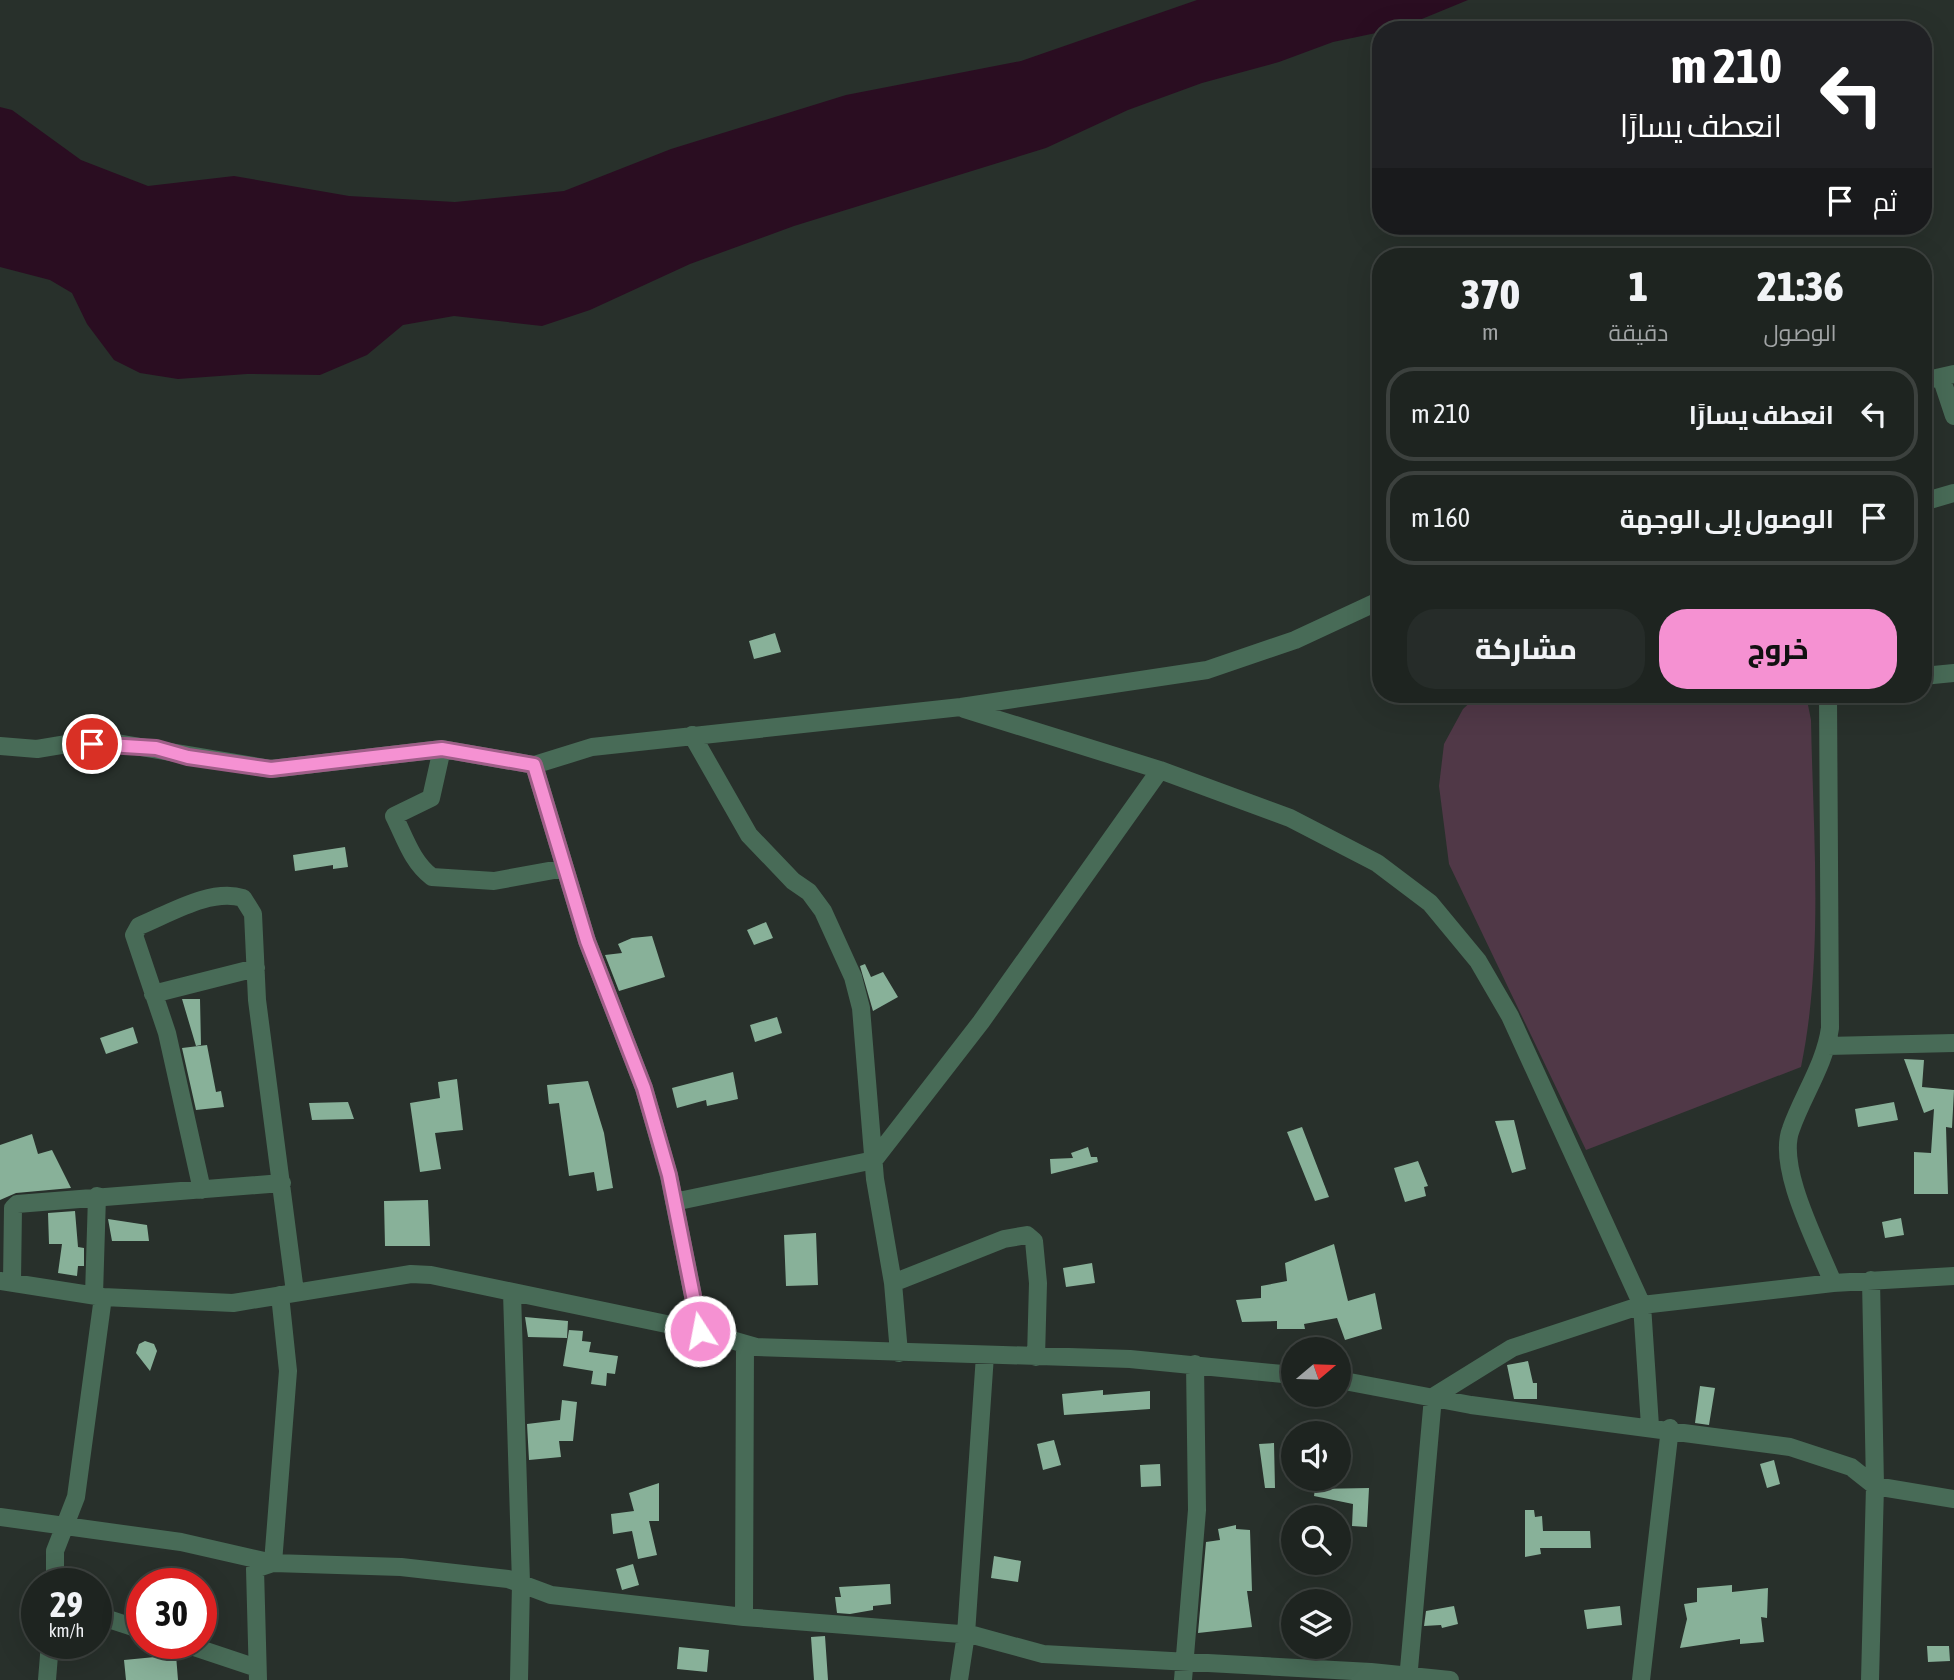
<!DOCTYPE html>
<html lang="ar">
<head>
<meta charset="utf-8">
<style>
  body { margin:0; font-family:"Asap Condensed",Cairo,sans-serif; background:#262c29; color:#f1f3f6; direction:rtl; height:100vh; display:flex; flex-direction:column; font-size:26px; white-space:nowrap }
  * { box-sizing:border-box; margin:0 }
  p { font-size:23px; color:#a1a4a5 }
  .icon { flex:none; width:38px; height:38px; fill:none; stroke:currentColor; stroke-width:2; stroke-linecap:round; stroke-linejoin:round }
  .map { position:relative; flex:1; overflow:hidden; direction:ltr }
  .drawer { position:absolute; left:1372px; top:248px; width:560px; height:455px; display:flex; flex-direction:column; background:#1e2420; border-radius:28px; box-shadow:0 7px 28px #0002,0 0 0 2px #3c413e; direction:rtl }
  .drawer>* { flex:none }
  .hud { position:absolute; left:1372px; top:21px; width:560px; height:214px; border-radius:28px; box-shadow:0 7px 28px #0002,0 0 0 2px #3c413e; direction:rtl; background:#202124; color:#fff; overflow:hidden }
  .needle { width:46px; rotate:71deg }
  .buttons { position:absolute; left:1281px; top:1337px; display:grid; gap:14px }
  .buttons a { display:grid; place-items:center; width:70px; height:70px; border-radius:50%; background:#1e2420; box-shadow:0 7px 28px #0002,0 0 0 2px #3c413e; font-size:35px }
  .speed { position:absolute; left:21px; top:1568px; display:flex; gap:14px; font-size:35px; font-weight:700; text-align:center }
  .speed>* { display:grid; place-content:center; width:91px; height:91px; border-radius:50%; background:#1e2420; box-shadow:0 7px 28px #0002,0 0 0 2px #3c413e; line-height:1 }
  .speed small { font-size:18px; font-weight:400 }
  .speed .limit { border:10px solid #d22; background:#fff; color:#111 }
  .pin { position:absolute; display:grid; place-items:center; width:60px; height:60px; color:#fff; margin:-30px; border:4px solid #fff; border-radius:50%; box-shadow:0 2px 7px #0007 }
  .me { position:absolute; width:77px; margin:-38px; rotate:349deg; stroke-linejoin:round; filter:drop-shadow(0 0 5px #0008) }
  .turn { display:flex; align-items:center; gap:24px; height:147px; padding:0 35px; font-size:32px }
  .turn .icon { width:91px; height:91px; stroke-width:2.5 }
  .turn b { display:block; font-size:49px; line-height:60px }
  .then { display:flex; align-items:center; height:66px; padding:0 35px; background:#0003; gap:14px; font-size:26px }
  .eta { display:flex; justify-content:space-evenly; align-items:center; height:119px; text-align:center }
  .eta b { font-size:42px; font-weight:800; line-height:49px }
  .button { display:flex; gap:14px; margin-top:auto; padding:14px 35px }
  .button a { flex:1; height:80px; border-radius:28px; background:#f591d2; color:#111; font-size:28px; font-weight:800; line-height:80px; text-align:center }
  .button a+a { background:#262c29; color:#f1f3f6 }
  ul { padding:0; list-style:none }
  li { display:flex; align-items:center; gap:21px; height:94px; margin:0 14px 10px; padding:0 21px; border:4px solid #3c413e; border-radius:28px }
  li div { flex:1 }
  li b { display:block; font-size:26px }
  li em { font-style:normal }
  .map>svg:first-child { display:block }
</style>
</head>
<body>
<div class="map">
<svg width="1954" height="1680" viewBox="0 0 1954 1680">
  <rect width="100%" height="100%" fill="#28302b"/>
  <!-- green -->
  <path fill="#503847" d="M1478,695H1806L1811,720C1813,834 1824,955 1801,1067L1586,1150L1449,864L1439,786L1444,744L1463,709Z"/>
  <!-- water -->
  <path fill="#2a0d21" d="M1197,0H1468L1400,28L1333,42L1279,62L1202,83L1128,110L1046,148L794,226L690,264L590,310L542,326L454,316L403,325L367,355L320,375L247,374L178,379L140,373L114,360L87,324L72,293L50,280L0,267V107L12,110L81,160L148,186L234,176L349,196L455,202L564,191L671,149L846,95L1021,61Z"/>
  <!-- building -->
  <path fill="#88b199" d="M775,633L781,652L754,659L749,641Z
    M345,847L348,867L333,869V865L295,871L293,855Z
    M766,922L773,938L754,945L747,930Z
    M652,936L665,977L619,991L605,955L622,953L618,944L632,938Z
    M865,964L871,977L883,972L898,997L873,1011L860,966Z
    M182,999H200L201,1045L196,1046Z
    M777,1017L782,1033L755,1042L750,1025Z
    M133,1027L138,1043L106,1054L100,1038Z
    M207,1045L216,1092L221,1091L224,1107L196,1110L182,1048Z
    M1904,1059L1924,1060L1922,1087L1954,1090L1952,1128L1946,1127L1948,1194H1914V1152L1931,1153L1934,1109L1924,1113Z
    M733,1072L738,1099L707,1106L706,1100L677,1108L672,1088Z
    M457,1079L463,1130L435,1133L441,1169L420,1172L410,1103L440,1098L438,1082Z
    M588,1081L604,1133L613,1188L597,1191L594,1172L569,1176L559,1103L549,1104L547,1085Z
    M348,1102L354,1119L312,1120L309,1103Z
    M1894,1102L1898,1120L1858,1127L1855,1109Z
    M1514,1120L1526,1169L1512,1173L1495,1121Z
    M1302,1127L1329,1197L1315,1201L1287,1132Z
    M32,1134L38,1154L52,1150L71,1188L16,1193L0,1200V1145Z
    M1088,1147L1091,1157H1097L1098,1162L1051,1174L1050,1159L1073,1158L1071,1153Z
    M1418,1161L1428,1186L1424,1187L1426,1196L1405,1202L1394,1168Z
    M428,1200L430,1246H385L384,1201Z
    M75,1211L78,1247L84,1248V1266H78L77,1276L58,1273L62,1244H49L48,1213Z
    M1901,1218L1904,1235L1885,1238L1882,1222Z
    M108,1219L147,1225L149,1241H112Z
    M816,1233L818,1285L786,1286L784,1235Z
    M1334,1244L1348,1301L1375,1293L1382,1329L1345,1340L1337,1318L1304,1324L1305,1329H1277V1321L1242,1322L1236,1300L1261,1298V1286L1287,1281L1285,1263Z
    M1092,1263L1095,1283L1066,1287L1063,1268Z
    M525,1317L568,1321L567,1338L528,1337Z
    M569,1330L583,1331L582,1341L591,1342L589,1352L618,1356L615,1374L607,1373L606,1386L591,1384L593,1371L563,1366Z
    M145,1341L154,1344L157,1351L150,1371L136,1353L139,1344Z
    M1528,1361L1533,1383H1537V1399H1514L1507,1365Z
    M1700,1386L1715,1388L1709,1425L1695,1423Z
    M1103,1390V1395L1150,1391V1409L1064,1415L1062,1394Z
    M562,1400L577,1402L573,1441H559L561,1457L529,1460L527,1424L560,1420Z
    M1054,1440L1061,1465L1043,1470L1037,1444Z
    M1274,1443L1275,1488H1265L1259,1444Z
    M1774,1460L1780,1484L1767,1488L1760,1464Z
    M1160,1464L1161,1486L1141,1487L1140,1465Z
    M659,1483V1521H649L657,1555L638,1559L632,1531L613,1534L611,1514L634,1511L629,1493Z
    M1369,1488L1367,1527L1352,1526L1353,1504L1314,1496L1315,1489Z
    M1525,1510H1534L1535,1517L1542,1516L1543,1531H1590L1591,1548H1540L1541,1554L1525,1557Z
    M1236,1525V1529L1250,1530L1252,1591H1247L1252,1627L1198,1633L1206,1542L1220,1540L1218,1529Z
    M994,1556L1021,1561L1018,1582L991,1578Z
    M633,1564L639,1585L622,1590L616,1569Z
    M890,1584L891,1604L873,1606V1610L850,1614L837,1613L835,1597H841L839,1587Z
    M1732,1585V1592L1768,1588L1767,1618L1761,1617L1764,1642L1740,1644V1639L1680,1648L1687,1619L1684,1604L1697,1602V1588Z
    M1454,1606L1458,1624L1442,1628L1441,1625L1424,1626L1426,1611Z
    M1620,1606L1622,1625L1587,1629L1584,1610Z
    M825,1636L828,1680H814L811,1637Z
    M1927,1646H1949L1950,1661L1928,1662Z
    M679,1647L709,1650L707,1672L677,1669Z
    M176,1655L178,1680H126L124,1660Z"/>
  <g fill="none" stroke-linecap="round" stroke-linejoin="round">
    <!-- minor -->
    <path stroke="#486b57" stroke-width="18" d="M1941,377L1954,416
      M1923,381L1954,374
      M1923,502L1954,493
      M1923,676L1954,673
      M1828,695L1830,1028C1825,1064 1803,1095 1791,1129C1776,1167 1818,1245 1833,1283
      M964,709L1160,770L1290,818L1377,863L1430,903L1478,961L1510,1016L1642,1305L1650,1426
      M692,735L749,835L793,881L809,892L823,911L853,977L861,1008L875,1179L893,1283L899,1353
      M0,746L37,749L67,744L117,743L271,769L442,749L534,765L592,747L961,707L1207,670L1295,640L1381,600
      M442,749L431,798L394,816C405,838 412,862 432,877L494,881L565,868
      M534,765L587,941L644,1088L669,1176L700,1331
      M153,994L256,968
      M1827,1046L1954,1043
      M202,1190L167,1033L134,935L139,926C169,914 210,888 243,898L253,914L257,1000L295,1292
      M674,1202L874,1160L981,1022L1160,770
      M0,1281L103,1297L233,1303L411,1274L431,1275L700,1331L756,1347L1130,1359L1293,1375
      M12,1282L13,1208L17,1204L282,1183
      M893,1283L1004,1239L1027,1235L1034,1241L1038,1283L1036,1357
      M512,1293L521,1583L519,1680
      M94,1295L97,1196
      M1339,1380L1471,1405L1790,1447L1851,1467L1875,1486L1954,1499
      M0,1517L181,1542L273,1563L401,1567L508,1579L551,1595L744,1617L973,1635L1043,1654L1371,1672L1450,1680
      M55,1584V1551L76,1497L103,1297
      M96,1615L142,1630
      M744,1617L745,1344
      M182,1643L257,1668
      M47,1680L50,1643
      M258,1680L255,1569L273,1563L288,1371L280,1295
      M959,1680L966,1634L985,1355
      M1183,1680L1197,1510L1195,1364
      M1408,1680L1433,1397L1512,1348L1642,1305L1833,1283L1954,1276
      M1641,1680L1670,1428
      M1870,1680L1875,1486L1871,1280"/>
  </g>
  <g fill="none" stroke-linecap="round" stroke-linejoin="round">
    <defs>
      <path id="route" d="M92,744L156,748L188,757L271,769L442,749L534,765L587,941L644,1088L669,1175L700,1331"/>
    </defs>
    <!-- route casing -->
    <use href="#route" stroke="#9f5e88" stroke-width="18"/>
    <!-- route -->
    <use href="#route" stroke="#f591d2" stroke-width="12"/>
  </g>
</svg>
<div class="buttons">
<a><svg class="needle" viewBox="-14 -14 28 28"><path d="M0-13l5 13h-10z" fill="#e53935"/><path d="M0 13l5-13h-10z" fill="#a1a4a5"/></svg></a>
<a><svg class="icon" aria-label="sound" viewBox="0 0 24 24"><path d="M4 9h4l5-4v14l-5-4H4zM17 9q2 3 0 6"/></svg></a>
<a><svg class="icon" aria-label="search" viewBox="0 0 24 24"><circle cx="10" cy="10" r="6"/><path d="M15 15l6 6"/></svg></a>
<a><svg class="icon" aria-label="layers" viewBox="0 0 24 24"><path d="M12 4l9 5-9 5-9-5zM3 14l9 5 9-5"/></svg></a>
</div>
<div class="speed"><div>29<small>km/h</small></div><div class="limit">30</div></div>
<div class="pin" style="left:92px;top:744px;background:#d93025"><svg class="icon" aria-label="arrive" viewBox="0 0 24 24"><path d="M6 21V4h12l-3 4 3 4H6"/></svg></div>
<svg class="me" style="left:700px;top:1331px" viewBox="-20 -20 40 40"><circle r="17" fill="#f591d2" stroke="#fff" stroke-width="3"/><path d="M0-11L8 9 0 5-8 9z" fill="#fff"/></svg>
<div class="hud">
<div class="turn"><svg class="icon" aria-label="left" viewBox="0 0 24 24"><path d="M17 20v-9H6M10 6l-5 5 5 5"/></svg><div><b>210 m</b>انعطف يسارًا</div></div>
<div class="then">ثم<svg class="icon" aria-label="arrive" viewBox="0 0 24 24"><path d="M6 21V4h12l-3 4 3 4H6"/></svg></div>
</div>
<section class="drawer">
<div class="eta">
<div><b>21:36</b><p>الوصول</p></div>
<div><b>1</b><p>دقيقة</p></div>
<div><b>370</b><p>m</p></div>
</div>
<ul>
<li><svg class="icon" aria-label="left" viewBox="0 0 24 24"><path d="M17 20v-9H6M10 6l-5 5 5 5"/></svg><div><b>انعطف يسارًا</b></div><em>210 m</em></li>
<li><svg class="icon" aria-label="arrive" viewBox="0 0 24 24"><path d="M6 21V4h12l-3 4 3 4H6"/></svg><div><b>الوصول إلى الوجهة</b></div><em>160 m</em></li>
</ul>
<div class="button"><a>خروج</a><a>مشاركة</a></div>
</section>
</div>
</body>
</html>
